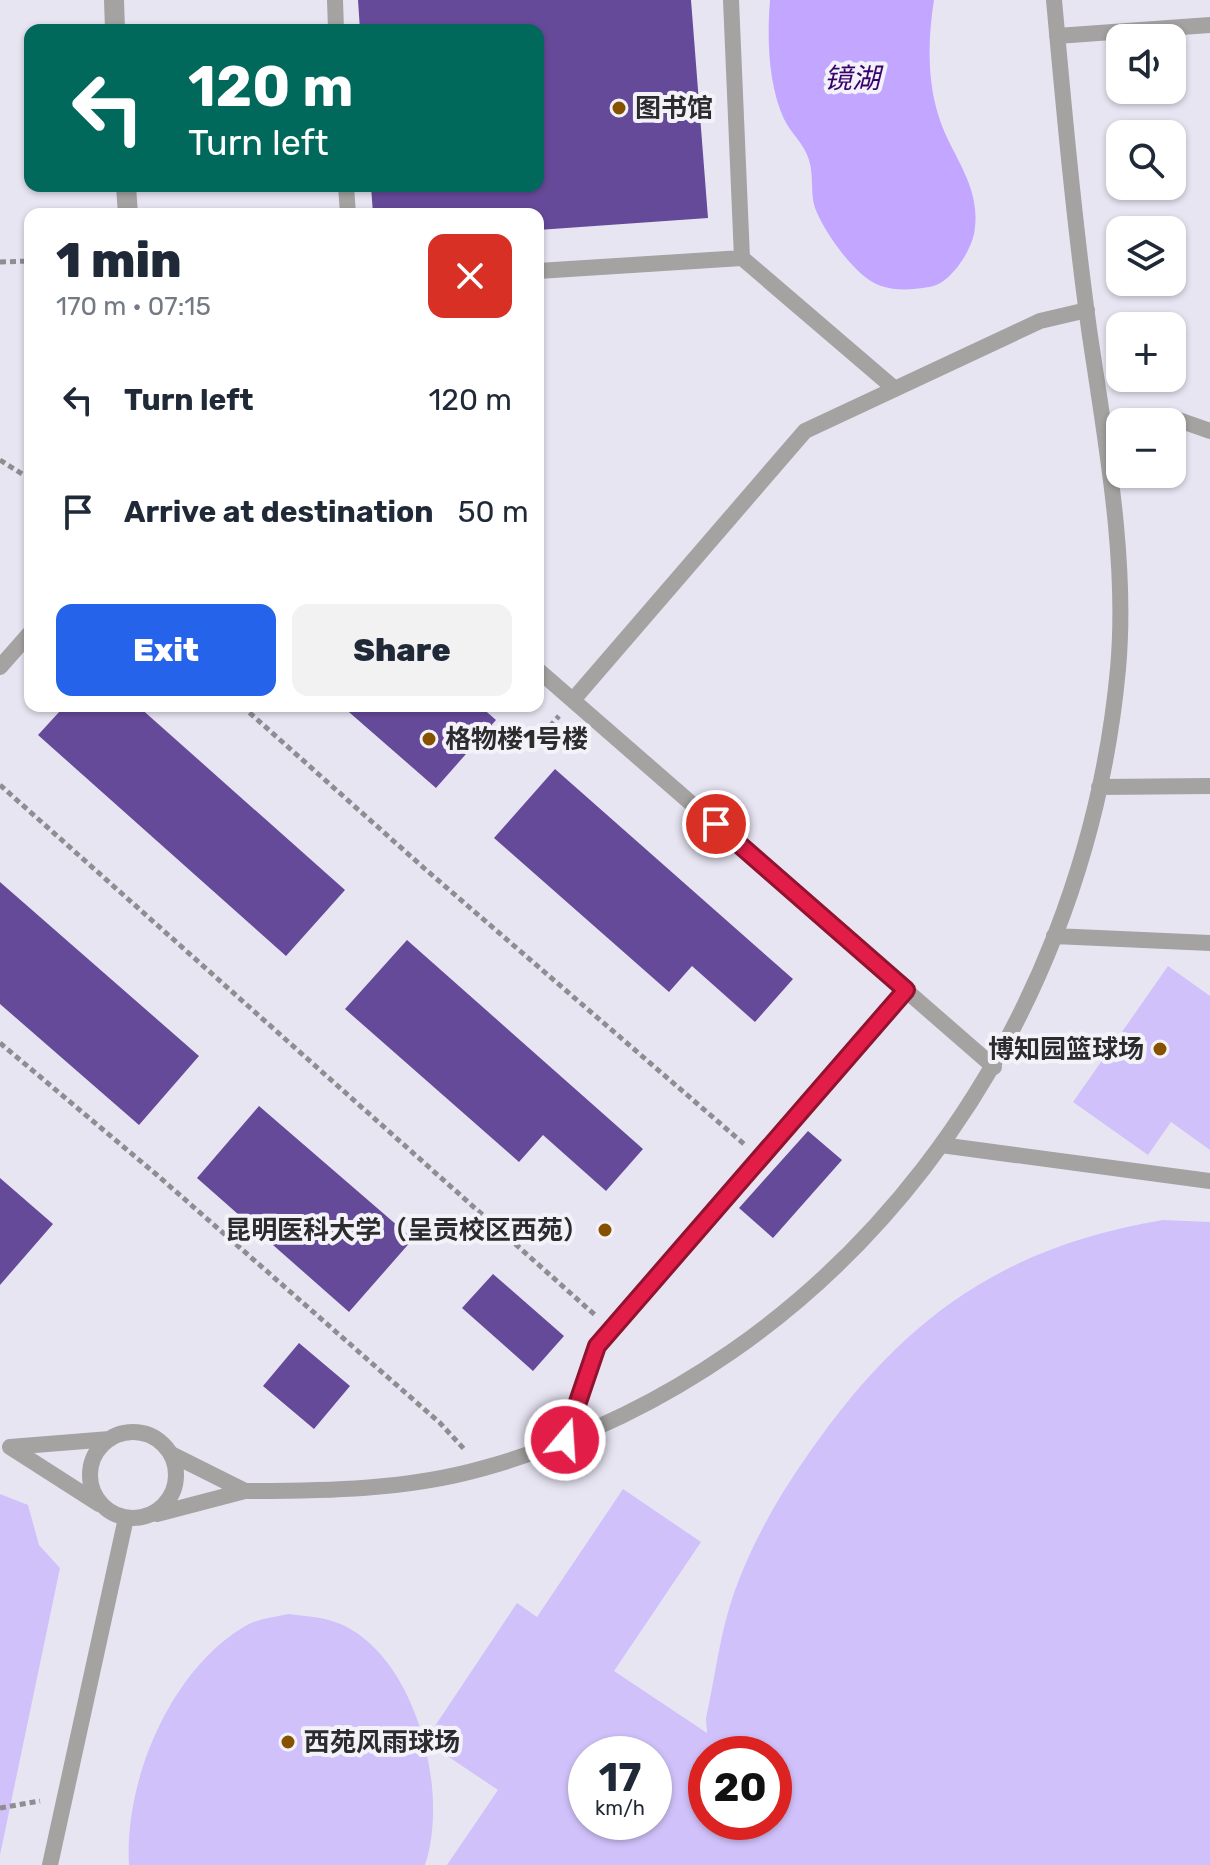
<!DOCTYPE html>
<html lang="en">
<head>
<meta charset="utf-8">
<style>
  body { margin:0; font-family:Rubik,"Noto Sans SC",sans-serif; background:#f2f2f3; color:#1f2937; height:100vh; display:flex; flex-direction:column; font-size:30px; white-space:nowrap }
  * { box-sizing:border-box; margin:0 }
  p { font-size:26px; color:#747a83 }
  .icon { flex:none; width:44px; height:44px; fill:none; stroke:currentColor; stroke-width:2; stroke-linecap:round; stroke-linejoin:round }
  .map { position:relative; flex:1; overflow:hidden }
  .drawer { position:absolute; left:24px; top:208px; width:520px; height:504px; display:flex; flex-direction:column; background:#fff; border-radius:16px; box-shadow:0 2px 6px #0004 }
  .drawer>* { flex:none }
  .banner { position:absolute; left:24px; top:24px; width:520px; height:168px; border-radius:16px; box-shadow:0 2px 6px #0004; background:#00695c; color:#fff; overflow:hidden }
  .fabs { position:absolute; left:1106px; top:24px; display:grid; gap:16px }
  .fabs a { display:grid; place-items:center; width:80px; height:80px; border-radius:16px; background:#fff; box-shadow:0 2px 6px #0004; font-size:40px }
  .speed { position:absolute; left:568px; top:1736px; display:flex; gap:16px; font-size:40px; font-weight:700; text-align:center }
  .speed>* { display:grid; place-content:center; width:104px; height:104px; border-radius:50%; background:#fff; box-shadow:0 2px 6px #0004; line-height:1 }
  .speed small { font-size:20px; font-weight:400 }
  .speed .limit { border:12px solid #d22; background:#fff; color:#111 }
  .pin { position:absolute; display:grid; place-items:center; width:68px; height:68px; color:#fff; margin:-34px; border:4px solid #fff; border-radius:50%; box-shadow:0 2px 8px #0007 }
  .me { position:absolute; width:88px; margin:-44px; rotate:18deg; stroke-linejoin:round; filter:drop-shadow(0 0 6px #0008) }
  .turn { display:flex; align-items:center; gap:28px; height:168px; padding:0 32px; font-size:36px }
  .turn .icon { width:104px; height:104px; stroke-width:2.5 }
  .turn b { display:block; font-size:56px; line-height:68px }
  .round { display:grid; place-items:center; flex:none; width:84px; height:84px; border-radius:16px; background:#f2f2f3 }
  .headline { display:flex; align-items:center; justify-content:space-between; height:136px; padding:0 32px }
  h1 { font-size:48px; font-weight:800; line-height:60px }
  .action { display:flex; gap:16px; margin-top:auto; padding:16px 32px }
  .action a { flex:1; height:92px; border-radius:16px; background:#2563eb; color:#fff; font-size:32px; font-weight:800; line-height:92px; text-align:center }
  .action a+a { background:#f2f2f3; color:#1f2937 }
  ul { padding:0; list-style:none }
  li { display:flex; align-items:center; gap:24px; height:112px; padding:0 32px }
  li div { flex:1 }
  li b { display:block; font-size:30px }
  li em { font-style:normal }
  .map>svg:first-child { display:block }
</style>
</head>
<body>
<div class="map">
<svg width="1210" height="1865" viewBox="0 0 1210 1865">
  <rect width="100%" height="100%" fill="#f4f2f9"/>
  <!-- built -->
  <path fill="#e8e5f3" fill-rule="evenodd" d="M0,0H1210V1865H0ZM30,30H538V186H30ZM1120,38H1172V90H1120ZM1120,134H1172V186H1120ZM30,214H538V706H30ZM1120,230H1172V282H1120ZM1120,326H1172V378H1120ZM1120,422H1172V474H1120ZM586,1754H654V1822H586ZM706,1754H774V1822H706Z"/>
  <!-- green -->
  <path fill="#d1c1fa" fill-rule="evenodd" d="M1168,966L1210,996V1150L1171,1122L1148,1155L1073,1102Z
    M1163,1220L1210,1222V1865H447L498,1790L425,1741L517,1603L537,1617L623,1489L701,1542L614,1671L707,1733L706,1718C715,1678 720,1632 734,1593C754,1537 784,1487 819,1439C910,1313 1008,1246 1163,1220ZM654,1754V1822H586V1754ZM706,1754H774V1822H706Z
    M0,1494L28,1505L39,1545L60,1568L0,1855Z
    M289,1614C305,1616 322,1617 338,1623C416,1654 450,1791 425,1865H129C124,1782 169,1673 242,1628C255,1619 274,1617 289,1614Z"/>
  <!-- water -->
  <path fill="#c2a6ff" d="M770,0H934C928,37 927,78 938,114C950,156 983,185 974,234C970,253 949,285 929,287C911,290 897,291 881,286C856,278 824,232 815,208C810,193 814,175 809,160C804,143 791,134 784,119C768,84 767,38 770,0Z"/>
  <!-- building -->
  <path fill="#664a9a" d="M358,0H691L708,218L538,230V214H373L371,186H538V30H360Z
    M54,706H138L345,890L286,956L38,735L60,711Z
    M342,706H480L496,720L436,788Z
    M555,769L793,979L755,1022L692,966L669,992L494,838Z
    M0,882L199,1056L139,1125L0,1004Z
    M407,940L643,1149L606,1191L543,1135L519,1162L345,1009Z
    M259,1106L413,1239L349,1312L197,1178Z
    M808,1131L842,1160L773,1238L739,1208Z
    M0,1178L53,1224L0,1285Z
    M493,1274L564,1336L533,1371L462,1308Z
    M299,1343L350,1386L314,1429L263,1386Z"/>
  <g fill="none" stroke-linecap="round" stroke-linejoin="round">
    <!-- path -->
    <path stroke="#8f8d92" stroke-width="5" stroke-dasharray="6 4" stroke-linecap="butt" d="M0,262L30,261
      M0,460L30,479
      M242,706L425,869L744,1144
      M530,749L559,716
      M0,785L595,1315
      M0,1043L157,1175L440,1423L465,1450
      M0,1808L40,1801"/>
    <!-- service -->
    <path stroke="#a5a3a1" stroke-width="16" d="M335,0L336,30
      M731,0L742,258L895,389
      M1057,36L1210,25
      M346,186L348,214
      M538,271L742,258
      M1146,422L1176,419L1210,431
      M0,667L30,633
      M538,670L994,1067
      M573,700L805,431L1040,321L1087,310
      M1099,787L1210,786
      M1054,936L1210,943
      M941,1145L1210,1181
      M90 1475a43 43 0 1 1 86 0a43 43 0 1 1-86 0Z
      M565,1440L597,1346L906,990
      M245,1491C325,1491 407,1490 484,1468C846,1367 1084,1035 1118,669C1128,559 1105,439 1089,329C1074,220 1064,110 1054,0
      M99,1504L10,1447L110,1439
      M157,1514L245,1491L171,1454
      M50,1865L126,1518"/>
    <!-- minor -->
    <path stroke="#a5a3a1" stroke-width="20" d="M114,0L115,30
      M126,186L128,214"/>
  </g>
  <g fill="none" stroke-linecap="round" stroke-linejoin="round">
    <defs>
      <path id="route" d="M565,1440L597,1346L906,990L716,824"/>
    </defs>
    <!-- route casing -->
    <use href="#route" stroke="#92132f" stroke-width="20"/>
    <!-- route -->
    <use href="#route" stroke="#e11d48" stroke-width="14"/>
  </g>
  <!-- markers -->
  <g fill="#875200" stroke="#f4f2f9" stroke-width="3">
    <circle cx="619" cy="108" r="8"/>
    <circle cx="429" cy="739" r="8"/>
    <circle cx="1160" cy="1049" r="8"/>
    <circle cx="605" cy="1230" r="8"/>
    <circle cx="288" cy="1742" r="8"/>
  </g>
  <g text-anchor="middle" stroke-width="8" stroke-linejoin="round" paint-order="stroke">
    <!-- poi labels -->
    <g font-size="26" font-weight="bold" fill="#2c2b2d" stroke="#f4f2f9" text-anchor="start">
      <text x="635" y="117">图书馆</text>
      <text x="445" y="748">格物楼1号楼</text>
      <text x="1144" y="1058" text-anchor="end">博知园篮球场</text>
      <text x="589" y="1239" text-anchor="end">昆明医科大学（呈贡校区西苑）</text>
      <text x="304" y="1751">西苑风雨球场</text>
    </g>
    <!-- water labels -->
    <g font-size="28" font-style="italic" fill="#39036e" stroke="#f4f2f9">
      <text x="852" y="88">镜湖</text>
    </g>
  </g>
</svg>
<div class="fabs">
<a><svg class="icon" aria-label="sound" viewBox="0 0 24 24"><path d="M4 9h4l5-4v14l-5-4H4zM17 9q2 3 0 6"/></svg></a>
<a><svg class="icon" aria-label="search" viewBox="0 0 24 24"><circle cx="10" cy="10" r="6"/><path d="M15 15l6 6"/></svg></a>
<a><svg class="icon" aria-label="layers" viewBox="0 0 24 24"><path d="M12 4l9 5-9 5-9-5zM3 14l9 5 9-5"/></svg></a>
<a>+</a>
<a>−</a>
</div>
<div class="speed"><div>17<small>km/h</small></div><div class="limit">20</div></div>
<div class="pin" style="left:716px;top:824px;background:#d93025"><svg class="icon" aria-label="arrive" viewBox="0 0 24 24"><path d="M6 21V4h12l-3 4 3 4H6"/></svg></div>
<svg class="me" style="left:565px;top:1440px" viewBox="-20 -20 40 40"><circle r="17" fill="#e11d48" stroke="#fff" stroke-width="3"/><path d="M0-11L8 9 0 5-8 9z" fill="#fff"/></svg>
<div class="banner">
<div class="turn"><svg class="icon" aria-label="left" viewBox="0 0 24 24"><path d="M17 20v-9H6M10 6l-5 5 5 5"/></svg><div><b>120 m</b>Turn left</div></div>
</div>
<section class="drawer">
<div class="headline"><div><h1>1 min</h1><p>170 m · 07:15</p></div><a class="round" style="background:#d93025;color:#fff"><svg class="icon" aria-label="close" viewBox="0 0 24 24"><path d="M6 6l12 12M18 6L6 18"/></svg></a></div>
<ul>
<li><svg class="icon" aria-label="left" viewBox="0 0 24 24"><path d="M17 20v-9H6M10 6l-5 5 5 5"/></svg><div><b>Turn left</b></div><em>120 m</em></li>
<li><svg class="icon" aria-label="arrive" viewBox="0 0 24 24"><path d="M6 21V4h12l-3 4 3 4H6"/></svg><div><b>Arrive at destination</b></div><em>50 m</em></li>
</ul>
<div class="action"><a>Exit</a><a>Share</a></div>
</section>
</div>
</body>
</html>
